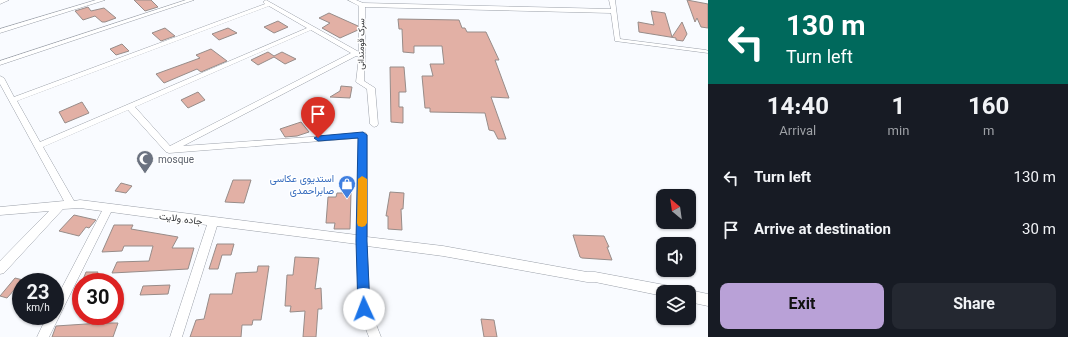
<!DOCTYPE html>
<html lang="en">
<head>
<meta charset="utf-8">
<style>
  body { margin:0; font-family:Georgia,Vazirmatn,serif; background:#242831; color:#f1f3f6; height:100vh; display:flex; flex-direction:column; font-size:15px; white-space:nowrap }
  * { box-sizing:border-box; margin:0 }
  p { font-size:13px; color:#9ea1a6 }
  .icon { flex:none; width:22px; height:22px; fill:none; stroke:currentColor; stroke-width:2; stroke-linecap:round; stroke-linejoin:round }
  .map { position:relative; flex:1; overflow:hidden }
  .drawer { display:flex; flex-direction:column; background:#171b24; width:360px }
  .drawer>* { flex:none }
  .banner { background:#00695c; color:#fff; overflow:hidden }
  .needle { width:26px; rotate:331deg }
  .controls { position:absolute; left:656px; top:189px; display:grid; gap:8px }
  .controls a { display:grid; place-items:center; width:40px; height:40px; border-radius:8px; background:#171b24; box-shadow:0 1px 3px #0004; font-size:20px }
  .speed { position:absolute; left:12px; top:273px; display:flex; gap:8px; font-size:20px; font-weight:700; text-align:center }
  .speed>* { display:grid; place-content:center; width:52px; height:52px; border-radius:50%; background:#171b24; box-shadow:0 1px 3px #0004; line-height:1 }
  .speed small { font-size:10px; font-weight:400 }
  .speed .limit { border:6px solid #d22; background:#fff; color:#111 }
  .pin { position:absolute; display:grid; place-items:center; width:34px; height:34px; color:#fff; margin:-41px -17px; border-radius:50% 50% 50% 0; rotate:-45deg; box-shadow:0 0 4px #0007 }
  .pin .icon { rotate:45deg }
  .me { position:absolute; width:44px; margin:-22px; rotate:358deg; stroke-linejoin:round; filter:drop-shadow(0 0 3px #0008) }
  .turn { display:flex; align-items:center; gap:14px; height:84px; padding:0 12px; font-size:18px }
  .turn .icon { width:52px; height:52px; stroke-width:2.5 }
  .turn b { display:block; font-size:28px; line-height:34px }
  .eta { display:flex; justify-content:space-evenly; align-items:center; height:68px; text-align:center }
  .eta b { font-size:24px; font-weight:700; line-height:28px }
  .cta { display:flex; gap:8px; margin-top:auto; padding:8px 12px }
  .cta a { flex:1; height:46px; border-radius:8px; background:#b9a1d7; color:#111; font-size:16px; font-weight:700; line-height:46px; text-align:center }
  .cta a+a { background:#242831; color:#f1f3f6 }
  ul { padding:0; list-style:none }
  li { display:flex; align-items:center; gap:12px; height:52px; padding:0 12px }
  li div { flex:1 }
  li b { display:block; font-size:15px }
  li em { font-style:normal }
  main { display:flex; flex:1; min-height:0 }
  .map>svg:first-child { display:block }
</style>
</head>
<body>
<main>
<div class="map">
<svg width="708" height="337" viewBox="0 0 708 337">
  <rect width="100%" height="100%" fill="#f9fbff"/>
  <!-- building -->
  <path fill="#e2b0a5" stroke="#978c89" d="M134,0H151L158,7L145,11Z
    M687,0L708,4V28L701,27L697,18L695,22Z
    M88,7L91,11L104,8L116,18L105,22H102L95,16L83,20L75,11Z
    M651,11L665,13L672,37L682,22L687,34L683,41L676,40V38L639,32L638,22L654,25Z
    M329,13L358,26V30L340,38L322,28L330,23L319,18Z
    M398,19L459,20L462,28H465L467,32H486L499,60H495L509,98L491,97L506,139H498L494,131L489,130L485,113L430,112V108H425L422,76H433L430,64H444L442,46H414V53L403,52L402,29H399Z
    M278,21L288,27L274,33L264,27Z
    M165,28L175,36L161,41L152,33Z
    M228,28L237,33L219,40L212,34Z
    M122,44L129,51L116,55L110,49Z
    M211,49L227,61L201,72L197,69L164,83L156,74L200,58L196,55Z
    M268,52L274,56L282,52L296,59L285,64L274,57L258,65L251,60Z
    M390,67H404L406,92H399V107H403V123L391,122Z
    M341,86L352,87L350,98L330,97L340,91Z
    M198,92L205,100L188,108L181,100Z
    M82,102L89,113L65,123L59,112Z
    M301,122L309,132L297,136L285,137L280,129Z
    M233,180H251L244,203L225,202Z
    M121,183L132,186L126,193L115,191Z
    M390,192L404,193L403,209H401L402,230L388,229V216H386Z
    M337,193H351L350,229H334L335,223H326L328,197H336Z
    M74,215L96,220L89,228L86,227L79,236L59,231Z
    M114,225H133L131,229L178,237L172,248H194L188,269L112,273L117,262L149,261L153,246H124L122,251L102,252Z
    M573,235L604,236L609,247H607L612,260L582,258L580,257Z
    M217,244H234L231,255H222L218,269H209Z
    M295,257L319,258L315,289L321,288L322,309H318L316,337H303L305,311L290,312L291,306H285L287,275H293Z
    M258,266H269L261,320H253L252,325H242L241,337H190L196,320L204,319L210,294H232L236,273L257,272Z
    M86,272H98L93,282H82Z
    M15,278L23,280L7,298L0,296Z
    M170,285L168,294L140,295L143,286Z
    M481,319L494,320L497,337H484Z
    M101,323H118L113,337H52L56,326Z"/>
  <g fill="none" stroke-linecap="round" stroke-linejoin="round">
    <defs>
      <path id="street" d="M0,0H9L0,4Z
        M96,0H105L0,33V29Z
        M186,0H194L0,65V61Z
        M348,0H356L363,3L611,9L609,0H615L620,39L706,50L708,51V53L615,41L611,13L365,7V57L364,81L375,88L378,124L377,126L374,127L370,124L367,89L356,82L359,57L356,56L183,146L366,133L367,135V237L443,246L587,272H595L670,286L674,288L676,292H663V296L595,282H587L443,256L367,246L370,309L381,337H369L358,309L357,244L217,226L182,337H170L207,225L111,212L49,337H37L47,316H55V301L102,211L80,208L63,209L4,273L0,274V261L49,211L0,215V207L64,201L0,84V76L4,78L14,97L265,4L263,2L266,0L359,52V6ZM269,6L307,28L40,142L17,101ZM311,30L351,53L170,146L135,107ZM128,110L166,152L169,153L359,138L357,235L80,200L74,201L43,147Z
        M689,290L708,294V306L689,302V292H685Z"/>
    </defs>
    <!-- street casing -->
    <use href="#street" stroke="#9ba0a9" stroke-width="1"/>
    <!-- street -->
    <use href="#street" fill="#fff" fill-rule="evenodd"/>
  </g>
  <!-- route -->
  <path fill="#1a73e8" stroke="#114b97" d="M363,132L367,135V241L370,309L368,313L364,315L360,313L358,309L356,241L358,138L318,141L314,138L318,136Z"/>
  <!-- slow -->
  <path fill="#f59e0b" d="M362,176L367,179V223L365,226L362,227L358,226L357,223L358,179Z"/>
  <!-- icons -->
  <defs>
    <symbol id="mosque-pin" viewBox="-11 -11 22 30"><path d="M0 17L-7.5 6A9.5 9.5 0 1 1 7.5 6Z" fill="#6b7280" stroke="#fff"/><path d="M3.5-4.9A6 6 0 1 0 3.5 4.9A5 5 0 1 1 3.5-4.9Z" fill="#fff"/></symbol>
    <symbol id="shop-pin" viewBox="-11 -11 22 30"><path d="M0 17L-7.5 6A9.5 9.5 0 1 1 7.5 6Z" fill="#3f7fe0" stroke="#fff"/><path d="M-5-2.5h2.3a2.7 3.5 0 0 1 5.4 0H5L5.5 6h-11ZM-1.5-2.5h3a1.5 2.3 0 0 0-3 0Z" fill="#fff"/></symbol>
  </defs>
  <g fill-rule="evenodd">
    <use href="#mosque-pin" x="135" y="149" width="20" height="27"/>
    <use href="#shop-pin" x="337" y="174" width="20" height="27"/>
  </g>
  <g text-anchor="middle" stroke-width="3" stroke-linejoin="round" paint-order="stroke">
    <!-- far-street labels -->
    <g font-size="9" fill="#343639" stroke="#fff">
      <text transform="translate(361 44) rotate(-89)" y="3">سرک قومندانی</text>
    </g>
    <!-- worship labels -->
    <g font-size="10" fill="#5b616d" stroke="#fff" text-anchor="start">
      <text x="158" y="163">mosque</text>
    </g>
    <!-- shop labels -->
    <g font-size="10" fill="#366cbe" stroke="#fff" text-anchor="end">
      <text x="334" y="182">استدیوی عکاسی<tspan x="334" dy="12">صابراحمدی</tspan></text>
    </g>
    <!-- street labels -->
    <g font-size="10" fill="#343639" stroke="#fff">
      <text transform="translate(181 218) rotate(8)" y="4">جاده ولایت</text>
    </g>
  </g>
</svg>
<div class="controls">
<a><svg class="needle" viewBox="-14 -14 28 28"><path d="M0-13l5 13h-10z" fill="#e53935"/><path d="M0 13l5-13h-10z" fill="#9ea1a6"/></svg></a>
<a><svg class="icon" aria-label="sound" viewBox="0 0 24 24"><path d="M4 9h4l5-4v14l-5-4H4zM17 9q2 3 0 6"/></svg></a>
<a><svg class="icon" aria-label="layers" viewBox="0 0 24 24"><path d="M12 4l9 5-9 5-9-5zM3 14l9 5 9-5"/></svg></a>
</div>
<div class="speed"><div>23<small>km/h</small></div><div class="limit">30</div></div>
<div class="pin" style="left:318px;top:138px;background:#d93025"><svg class="icon" aria-label="arrive" viewBox="0 0 24 24"><path d="M6 21V4h12l-3 4 3 4H6"/></svg></div>
<svg class="me" style="left:364px;top:309px" viewBox="-20 -20 40 40"><circle r="19" fill="#fff"/><path d="M0-13L10 11 0 6-10 11z" fill="#1a73e8"/></svg>
</div>
<section class="drawer">
<div class="banner">
<div class="turn"><svg class="icon" aria-label="left" viewBox="0 0 24 24"><path d="M17 20v-9H6M10 6l-5 5 5 5"/></svg><div><b>130 m</b>Turn left</div></div>
</div>
<div class="eta">
<div><b>14:40</b><p>Arrival</p></div>
<div><b>1</b><p>min</p></div>
<div><b>160</b><p>m</p></div>
</div>
<ul>
<li><svg class="icon" aria-label="left" viewBox="0 0 24 24"><path d="M17 20v-9H6M10 6l-5 5 5 5"/></svg><div><b>Turn left</b></div><em>130 m</em></li>
<li><svg class="icon" aria-label="arrive" viewBox="0 0 24 24"><path d="M6 21V4h12l-3 4 3 4H6"/></svg><div><b>Arrive at destination</b></div><em>30 m</em></li>
</ul>
<div class="cta"><a>Exit</a><a>Share</a></div>
</section>
</main>
</body>
</html>
